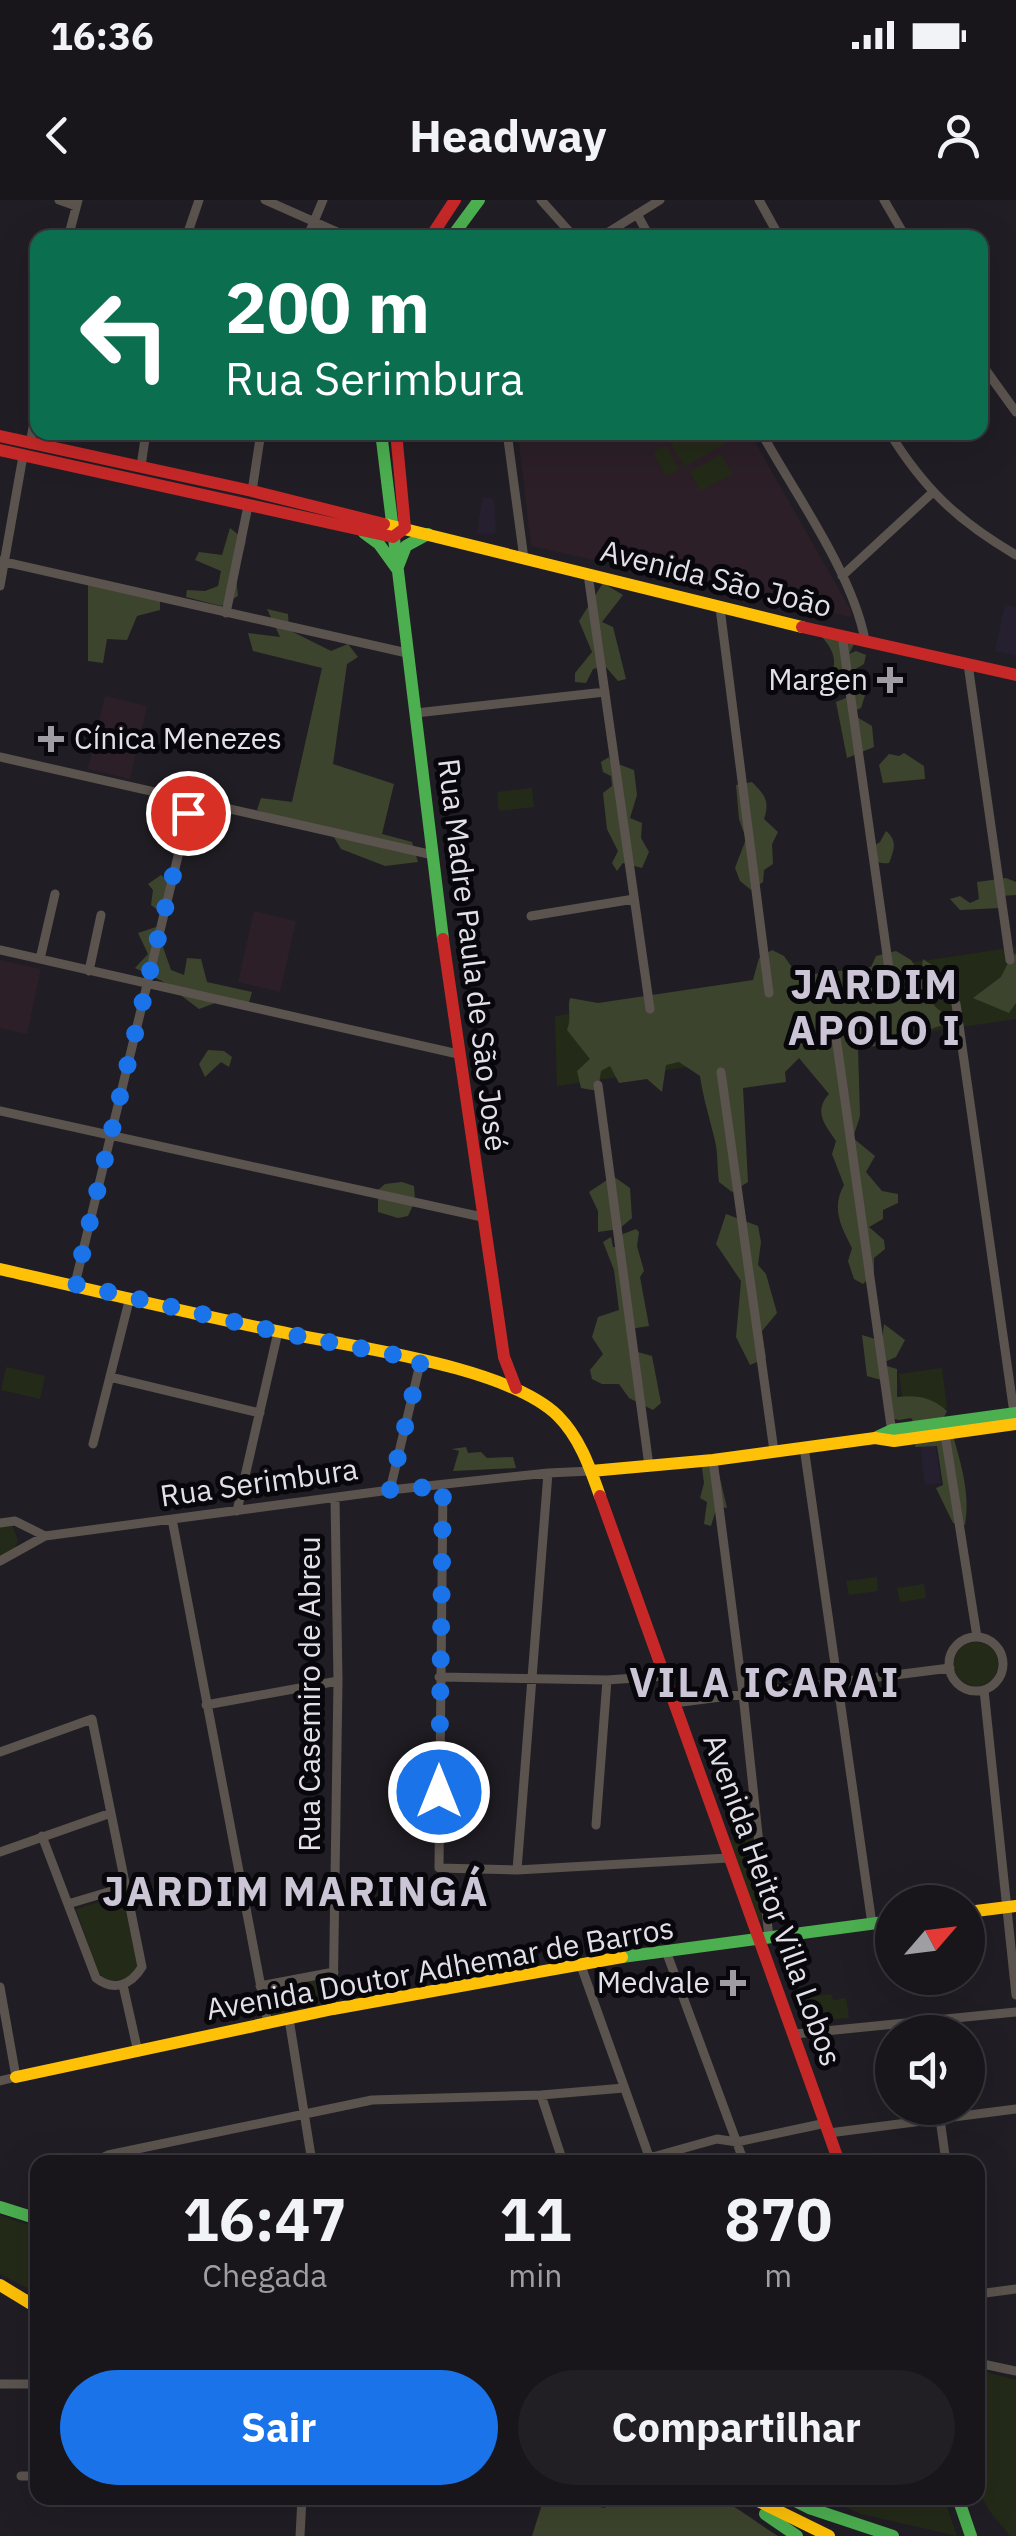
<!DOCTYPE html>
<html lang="pt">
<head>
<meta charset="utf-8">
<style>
  body { margin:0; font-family:"IBM Plex Sans",sans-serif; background:#211f24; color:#f1f3f6; height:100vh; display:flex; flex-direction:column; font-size:38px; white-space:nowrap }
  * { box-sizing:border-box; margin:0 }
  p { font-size:32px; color:#9f9fa3 }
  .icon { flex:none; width:55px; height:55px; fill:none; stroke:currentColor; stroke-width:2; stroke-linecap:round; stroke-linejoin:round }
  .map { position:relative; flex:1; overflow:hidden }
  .drawer { position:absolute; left:30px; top:1955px; width:955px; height:350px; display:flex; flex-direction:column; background:#18161b; border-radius:20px; box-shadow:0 10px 40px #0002,0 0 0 2px #36353a }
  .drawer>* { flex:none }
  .hud { position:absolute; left:30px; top:30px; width:958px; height:210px; border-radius:20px; box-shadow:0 10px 40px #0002,0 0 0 2px #36353a; background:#0b6e4f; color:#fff; overflow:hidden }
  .needle { width:65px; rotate:62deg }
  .buttons { position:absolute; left:875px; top:1685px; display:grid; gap:20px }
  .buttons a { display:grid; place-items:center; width:110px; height:110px; border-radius:50%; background:#18161b; box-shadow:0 10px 40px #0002,0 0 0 2px #36353a; font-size:50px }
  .pin { position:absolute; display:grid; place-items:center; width:85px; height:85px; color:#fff; margin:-42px; border:5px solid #fff; border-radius:50%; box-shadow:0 2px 10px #0007 }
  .me { position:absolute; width:110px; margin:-55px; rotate:0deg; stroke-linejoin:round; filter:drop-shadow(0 0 8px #0008) }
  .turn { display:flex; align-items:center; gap:35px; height:210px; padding:0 30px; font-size:45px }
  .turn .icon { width:130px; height:130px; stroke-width:2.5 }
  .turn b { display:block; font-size:70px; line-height:85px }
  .eta { display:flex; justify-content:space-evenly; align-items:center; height:170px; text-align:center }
  .eta b { font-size:60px; font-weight:700; line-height:70px }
  .action { display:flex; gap:20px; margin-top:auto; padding:20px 30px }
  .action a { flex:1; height:115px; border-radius:60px; background:#1a73e8; color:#fff; font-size:40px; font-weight:700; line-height:115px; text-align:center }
  .action a+a { background:#211f24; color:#f1f3f6 }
  .status { display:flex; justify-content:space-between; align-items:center; height:70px; padding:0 50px; background:#18161b; direction:ltr }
  .status svg { height:28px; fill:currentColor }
  header { display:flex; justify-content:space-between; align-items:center; height:130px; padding:0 30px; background:#18161b; font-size:45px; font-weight:700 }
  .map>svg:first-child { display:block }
</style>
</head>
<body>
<div class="status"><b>16:36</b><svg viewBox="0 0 49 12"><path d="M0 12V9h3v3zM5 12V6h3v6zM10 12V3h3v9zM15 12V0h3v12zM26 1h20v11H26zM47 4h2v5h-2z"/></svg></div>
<header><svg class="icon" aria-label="back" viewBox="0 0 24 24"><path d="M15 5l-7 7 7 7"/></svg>Headway<svg class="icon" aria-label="person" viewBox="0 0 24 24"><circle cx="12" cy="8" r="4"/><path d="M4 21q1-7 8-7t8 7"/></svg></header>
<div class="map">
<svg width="1016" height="2336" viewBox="0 0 1016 2336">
  <rect width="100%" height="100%" fill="#201e24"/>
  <!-- built -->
  <path fill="#251f2f" d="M483,297L494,299L496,332L493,334L476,333Z
    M1005,404L1016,407V456L995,451Z
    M935,1243L941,1283L925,1285L920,1245Z"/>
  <!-- education -->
  <path fill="#2c1f28" d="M518,233H750L851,411V417L531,346Z
    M105,496L147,506L130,579L88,569Z
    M254,711L296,721L280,792L238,782Z
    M0,760L41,769L27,834L0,828Z"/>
  <!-- green -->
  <path fill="#242a18" d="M719,233L725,244L684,267L671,243L690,233Z
    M666,245L679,269L666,276L653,252Z
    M721,254L732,274L700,291L690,272Z
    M532,588L534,607L499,611L497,592Z
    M1016,747V819L557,886L555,816Z
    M6,1167L45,1176L40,1199L1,1190Z
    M942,1168L947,1208L905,1214L899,1174Z
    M12,1326L18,1340L15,1348L0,1356V1327Z
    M877,1377L878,1391L849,1395L846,1381Z
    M924,1384L926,1398L900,1402L897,1388Z
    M954 1464a22 22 0 1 1 44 0a22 22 0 1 1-44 0Z
    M754,1635L763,1719L752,1720L723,1642Z
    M122,1695L138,1767L130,1778L109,1781L99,1775L76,1709Z
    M328,1778L327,1802L272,1815L266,1789Z
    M831,1794L833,1800L846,1798L849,1818L804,1822L796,1799Z
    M0,2015L37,2028V2093L0,2074Z
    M978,2170L1016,2180V2336H1010L988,2309L978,2289Z
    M825,2298H944L957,2336L861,2314Z"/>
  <!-- forest -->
  <path fill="#3d442d" d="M230,328L246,341L236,377L238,396L221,406L186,397L187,390L205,391L218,386L221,371L195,360L199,352L222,355Z
    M603,383L623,395L602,422L613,427L626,479L618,481L605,466L593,469L586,483L575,482V473L592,452L579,421Z
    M88,385L160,401V410L137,416L127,440L107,439L103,463L88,461Z
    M267,409L288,414L289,430L331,451L348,444L358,457L347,464L333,564L394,584L382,634L412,642L418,662L385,666L341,649L332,634L257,610L261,598L292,602L322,468L253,451L248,433L280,437Z
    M821,436L855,442L849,454L856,451L866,455L864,464L852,471L853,478L846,492L836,495L829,491L827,482C839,464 835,451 821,436Z
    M859,481L866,492L861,508L850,513L872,526L874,547L847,558L836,502L853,495Z
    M904,553L924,566L925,579L883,583L879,565L889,554L899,556Z
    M609,557L610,561L634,570L637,595L630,618L642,623L641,638L649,652L642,668L623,663L617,671L612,663L618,651L607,629L603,593L612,586L611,576L603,572L601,562Z
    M752,582C765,595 770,601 764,619L778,632L772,644L773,664L764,670L763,682L751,690L740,681L735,668L746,639L739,619L736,585Z
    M886,631C898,641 894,650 889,663C877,664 872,661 868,649L880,642Z
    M161,675L170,682L169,708L159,711L151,705L153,690L148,684Z
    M1006,678L1016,682V695L1000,696L999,708L960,710L950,699L960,696L970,703L979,699L977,682Z
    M156,727L171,770L184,775L187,758L201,759L207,782L252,792L248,806L223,800L199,809L162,781L135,768L148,754L138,733Z
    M772,750L784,756L798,776L871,767L876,756L896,751L911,760L917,769L922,767L923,759L933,766L929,780L924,785C930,800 936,815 955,815L958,824L952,832L943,825L921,832L915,827L903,829L879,846L858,847L860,916L853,938L875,956L866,972L882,991L898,994V1003L883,1010V1019L869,1027L884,1040L885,1049L874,1058V1074L863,1084L854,1079L848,1061L852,1048C841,1027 831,1008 844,985L832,954L836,941C825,925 813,912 829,894L799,858L785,872L786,882L743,888L748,982L732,992L719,982C717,968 718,952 715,941C710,919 703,898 700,876L679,862L666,865L662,892L647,879L619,883L610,866L601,871L598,891L581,888L577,871L590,859L567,830C572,818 567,810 570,798L598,803L753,780L759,758Z
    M1016,754V803L1009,813L973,798L1001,777L1012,755Z
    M208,850L224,851L232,857L229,867L221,862L205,877L199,864Z
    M613,976L630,988L632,1018L619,1029L598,1032V1011L589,992Z
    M402,982L414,986L415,1001L408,1016L398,1018L378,1012V990L385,984Z
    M726,1014L758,1026L761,1042L758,1065L766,1074L777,1113L762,1131L766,1158L750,1165L736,1137L741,1081L716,1044Z
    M636,1029L639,1032L637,1046L644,1071L640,1077L649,1126L630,1129L634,1151L652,1156L661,1203L653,1210L629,1198L619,1184H602L592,1179L590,1170L603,1154L592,1137L598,1117L619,1110L614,1070L603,1042L611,1037L613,1047H619L623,1034Z
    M884,1124L905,1140L896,1157L880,1164L897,1169V1197C918,1195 931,1197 947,1211L938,1229L954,1239C962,1268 970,1294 965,1325L953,1323L936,1288L943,1285L937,1246L915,1247L918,1230L911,1218L899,1220L887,1217L881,1180L867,1176L862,1135L882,1141Z
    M466,1247L468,1253L481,1252L487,1258L513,1257L516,1268L453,1271L459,1251L452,1249Z
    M706,1264L719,1274L727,1308L717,1306L711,1326L704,1324L707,1302L700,1298L704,1283L702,1268Z
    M544,2298H579L578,2303L605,2308L608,2298L632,2301L645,2298L644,2300C669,2306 693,2291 716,2298C733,2303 761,2326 778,2336H532Z"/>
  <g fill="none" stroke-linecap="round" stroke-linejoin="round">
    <!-- street -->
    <path stroke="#5b534e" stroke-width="9" d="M59,0L76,6
      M265,0L351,38
      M541,0L575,38
      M759,0L780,38
      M884,0L906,38
      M637,14L650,38
      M68,38L78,0
      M186,38L199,0
      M307,38L323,0
      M599,38L660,0
      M980,162L1016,212
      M507,232L524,359
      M761,232C795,294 852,372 865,440
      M889,232C924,289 958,321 1016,355
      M30,244L38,200
      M141,266L146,232
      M252,291L261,232
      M0,361L407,453
      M588,374L650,809
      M842,376L932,293
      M0,386L23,256
      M720,408L769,793
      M226,413L248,306
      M842,435L890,776
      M968,464L1010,760
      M416,513L605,492
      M0,557L433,655
      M531,716L634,699
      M0,750L458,854
      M40,759L55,694
      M89,771L101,715
      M956,804L1014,1213
      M834,823L892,1233
      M721,872L774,1251
      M598,885L649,1266
      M0,911L482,1017
      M75,1084L191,602
      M110,1177L260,1213
      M945,1234L977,1437
      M93,1244L130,1097
      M804,1247L872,1724
      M713,1260L743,1494L769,1738
      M443,1286L439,1668L517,1670L728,1658
      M390,1290L421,1160
      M237,1311L278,1132
      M172,1319L268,1824
      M0,1323L15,1321L45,1336
      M0,1361L45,1336L390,1290L548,1273L591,1271
      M949 1464a27 27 0 1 1 54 0a27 27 0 1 1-54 0Z
      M439,1477L607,1480L665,1476
      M984,1490L1016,1795
      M674,1503L950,1468
      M206,1505L338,1481
      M0,1552L92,1519L142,1767C131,1785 114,1792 96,1778L42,1636
      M596,1625L607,1480
      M0,1652L111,1613
      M517,1670L548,1273
      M68,1704L125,1687
      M666,1751L744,1962
      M580,1763L651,1962
      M123,1785L138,1852
      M260,1786L334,1772
      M0,1787L16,1877L0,1881
      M333,1809L338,1481L335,1298
      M289,1819L312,1962
      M795,1834L1016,1812
      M541,1895L563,1962
      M940,1919L946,1962
      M829,1933L1016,1909
      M649,1958L717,1939L737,1942L826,1923
      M93,1962L108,1955L372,1900L541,1895L624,1888
      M978,2094L1016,2089
      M978,2163L1016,2171
      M0,2184H38
      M21,2276H38
      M300,2336L302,2298"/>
    <!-- fast -->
    <path stroke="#4caf50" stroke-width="12" d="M451,38L479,0
      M381,232L443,739
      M364,333L379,344L397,369
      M397,369L406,346L428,334
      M877,1237L892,1230L1016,1213
      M622,1757L892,1721
      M0,2007L38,2019
      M789,2298L809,2308L893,2336
      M958,2298L971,2336
      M765,2314L797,2336"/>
    <!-- slow -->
    <path stroke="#ffc107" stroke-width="12" d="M384,324L802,427
      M0,1069C92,1090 183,1112 276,1131C349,1147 506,1165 558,1216C580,1238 590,1268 600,1296
      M591,1271L713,1260L875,1238L894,1241L1016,1224
      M968,1712L1016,1706
      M16,1877L333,1809L622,1757
      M0,2085L38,2108
      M752,2298L829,2336"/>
    <!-- jam -->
    <path stroke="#c62828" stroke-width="12" d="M430,38L455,0
      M396,232L405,328
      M0,236L252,291L384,324
      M0,250L393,337L405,328
      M802,427L1016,475
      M443,739L504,1157L516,1188
      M600,1296L839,1962"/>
  </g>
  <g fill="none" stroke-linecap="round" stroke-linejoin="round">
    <!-- route -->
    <path stroke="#1a73e8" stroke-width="18" stroke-dasharray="0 32.4" d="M188,613L75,1084L278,1132L421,1160L390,1290L443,1286L439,1592"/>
  </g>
  <!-- markers -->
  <g fill="#9f9ca4" stroke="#08070c" stroke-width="4">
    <path d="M885 465h10v10h10v10h-10v10h-10v-10h-10v-10h10z"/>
    <path d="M46 524h10v10h10v10h-10v10h-10v-10h-10v-10h10z"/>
    <path d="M728 1768h10v10h10v10h-10v10h-10v-10h-10v-10h10z"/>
  </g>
  <g text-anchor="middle" stroke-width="10" stroke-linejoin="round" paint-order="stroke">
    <!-- street labels -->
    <g font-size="30" fill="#e3e0e9" stroke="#08070c">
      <text transform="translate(716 379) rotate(14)" y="10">Avenida São João</text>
      <text transform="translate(472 755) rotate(83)" y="10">Rua Madre Paula de São José</text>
      <text transform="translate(259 1283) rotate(-8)" y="10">Rua Serimbura</text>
      <text transform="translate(310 1494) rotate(-90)" y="10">Rua Casemiro de Abreu</text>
      <text transform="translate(772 1700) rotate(70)" y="10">Avenida Heitor Villa Lobos</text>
      <text transform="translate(440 1769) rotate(-10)" y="10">Avenida Doutor Adhemar de Barros</text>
    </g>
    <!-- poi labels -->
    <g font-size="30" fill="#e3e0e9" stroke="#08070c" text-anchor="end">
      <text x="868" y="490">Margen</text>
      <text x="74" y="549" text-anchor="start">Cínica Menezes</text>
      <text x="710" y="1793">Medvale</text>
    </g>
    <!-- district labels -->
    <g font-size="40" font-weight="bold" letter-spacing="2.5" fill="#cbc5d6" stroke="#08070c">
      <text x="875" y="799">JARDIM<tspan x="875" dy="46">APOLO I</tspan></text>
      <text x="765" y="1497">VILA ICARAI</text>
      <text x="296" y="1706">JARDIM MARINGÁ</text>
    </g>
  </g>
</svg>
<div class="buttons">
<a><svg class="needle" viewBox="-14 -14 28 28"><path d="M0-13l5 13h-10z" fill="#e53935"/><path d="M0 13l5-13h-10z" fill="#9f9fa3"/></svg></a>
<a><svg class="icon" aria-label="sound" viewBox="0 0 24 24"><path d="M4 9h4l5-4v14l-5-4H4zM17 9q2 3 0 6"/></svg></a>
</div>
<div class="pin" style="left:188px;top:613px;background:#d93025"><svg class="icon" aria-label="arrive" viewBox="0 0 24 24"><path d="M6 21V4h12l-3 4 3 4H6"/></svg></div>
<svg class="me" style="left:439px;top:1592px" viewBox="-20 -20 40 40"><circle r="17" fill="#1a73e8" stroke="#fff" stroke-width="3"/><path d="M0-11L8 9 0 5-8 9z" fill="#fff"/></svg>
<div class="hud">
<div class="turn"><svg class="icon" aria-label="left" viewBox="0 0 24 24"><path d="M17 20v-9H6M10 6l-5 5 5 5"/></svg><div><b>200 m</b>Rua Serimbura</div></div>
</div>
<section class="drawer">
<div class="eta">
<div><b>16:47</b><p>Chegada</p></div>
<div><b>11</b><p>min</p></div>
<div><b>870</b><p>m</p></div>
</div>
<div class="action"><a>Sair</a><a>Compartilhar</a></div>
</section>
</div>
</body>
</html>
